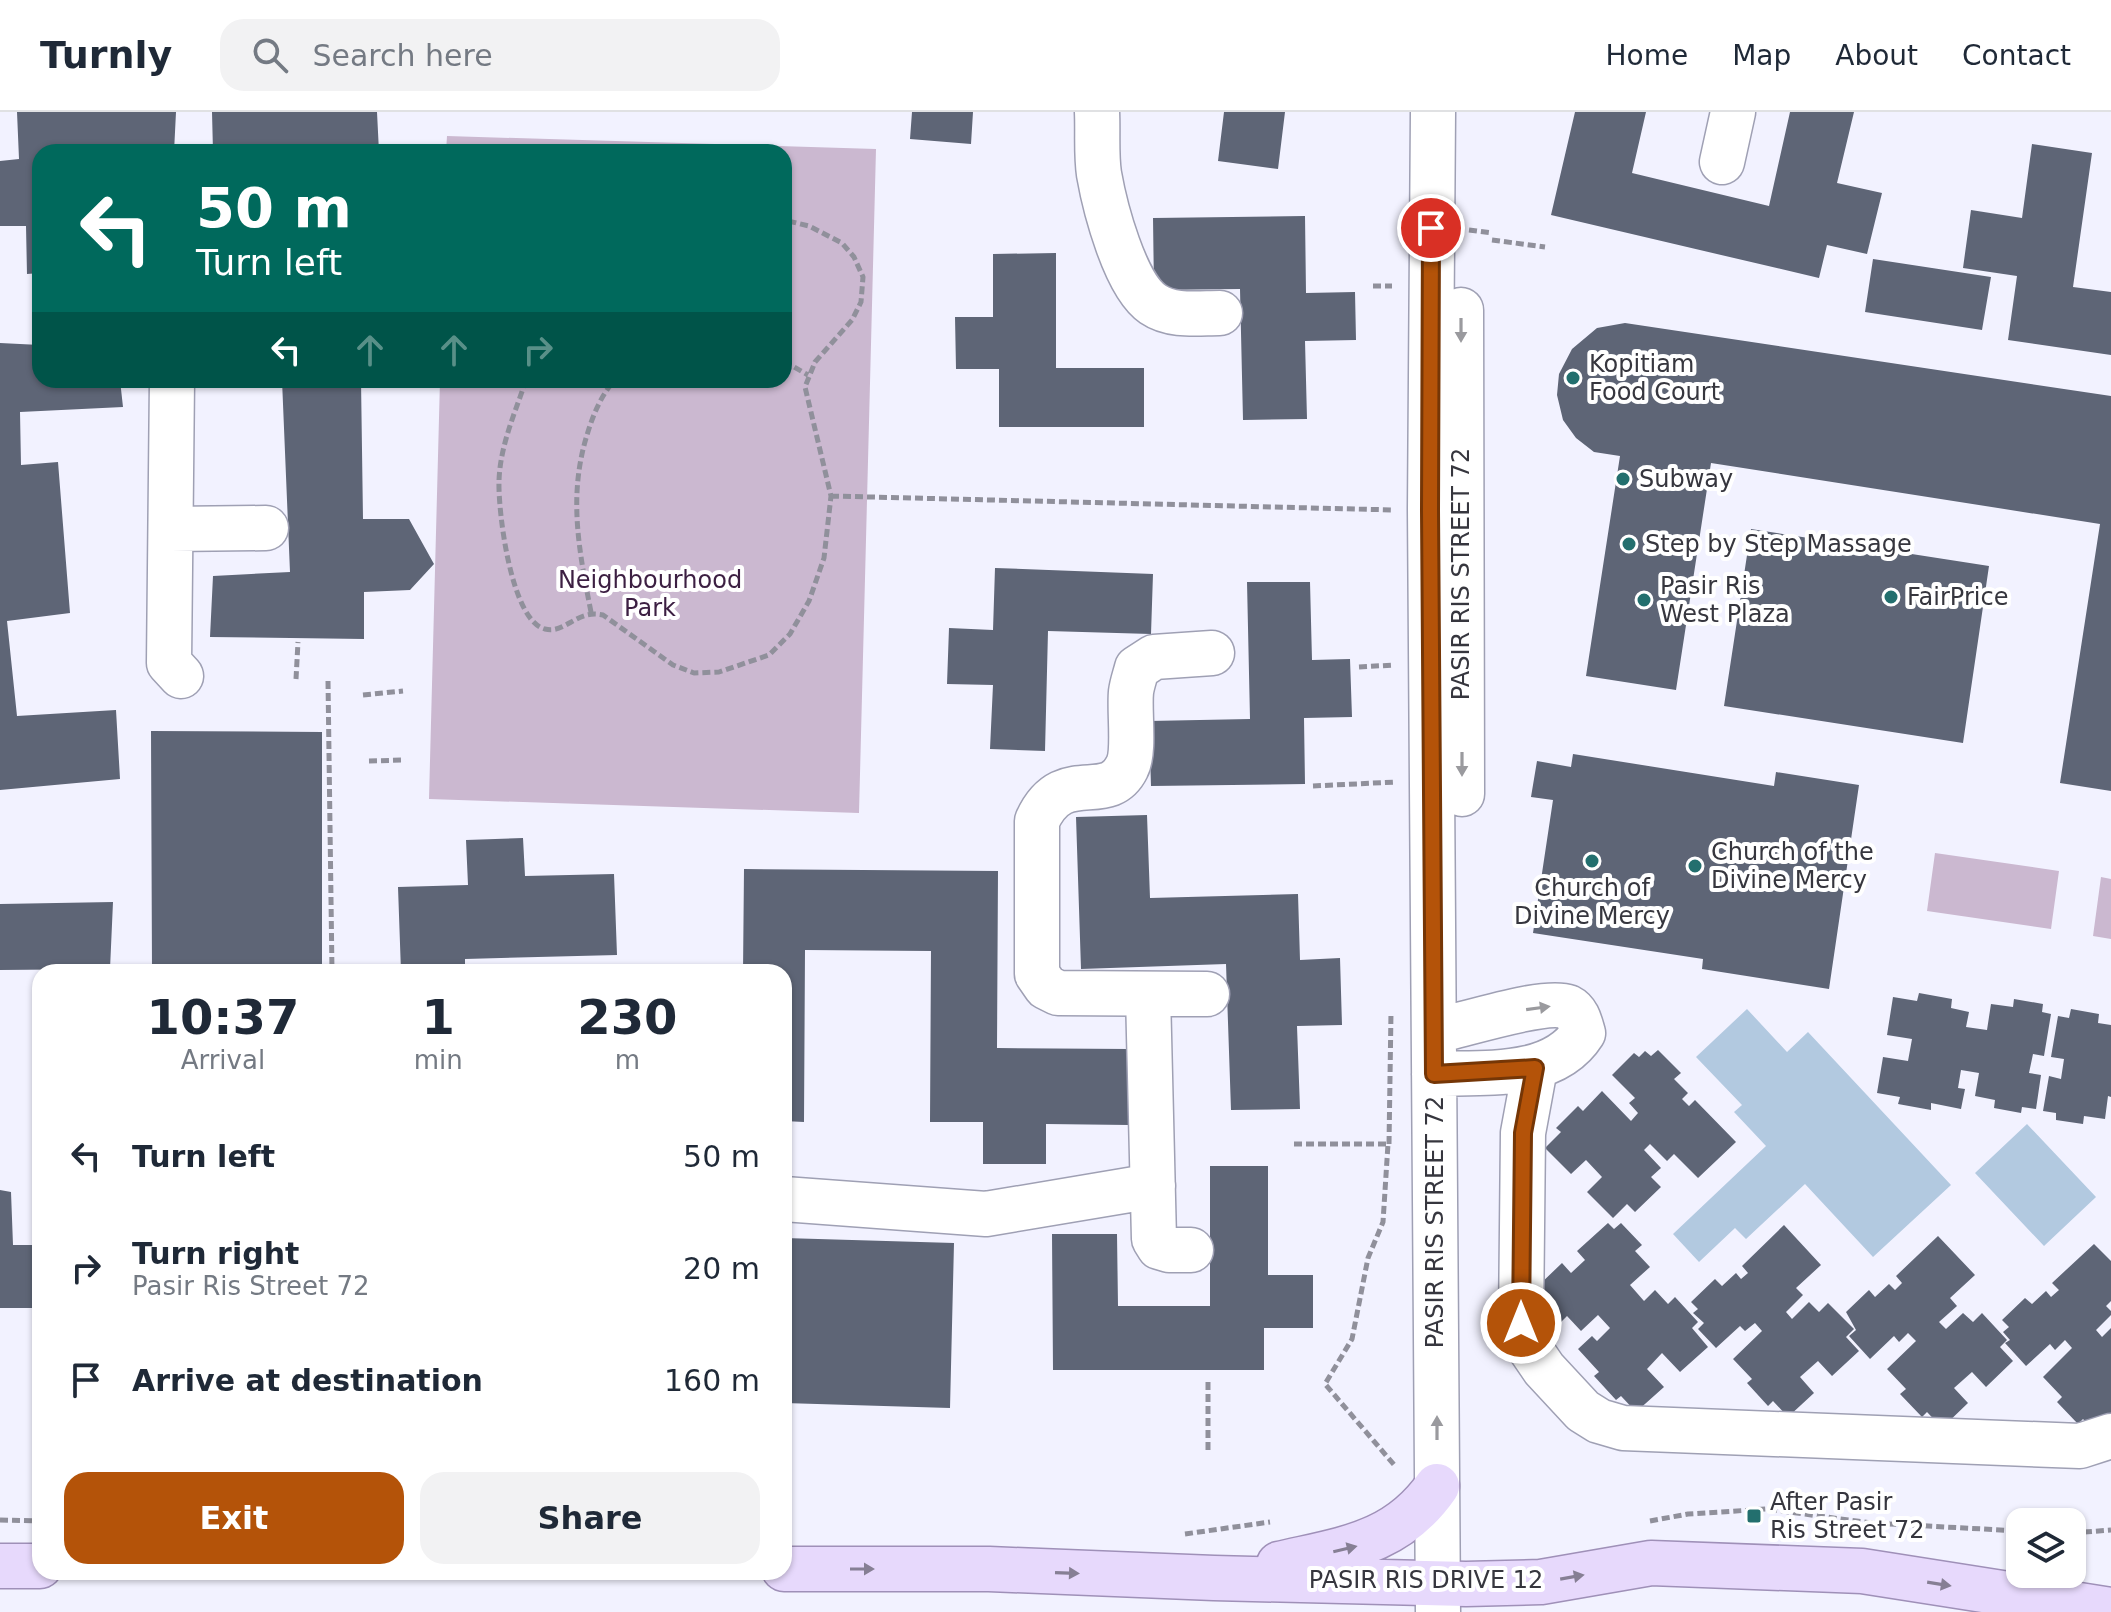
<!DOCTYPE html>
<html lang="en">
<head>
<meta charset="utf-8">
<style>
  body { margin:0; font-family:"DejaVu Sans",sans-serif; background:#f2f2f3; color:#1f2937; height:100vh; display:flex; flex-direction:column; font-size:30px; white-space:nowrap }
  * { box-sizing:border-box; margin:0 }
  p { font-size:26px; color:#747a83 }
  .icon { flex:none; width:44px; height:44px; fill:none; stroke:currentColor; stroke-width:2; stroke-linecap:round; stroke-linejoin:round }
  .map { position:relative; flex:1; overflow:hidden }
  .drawer { position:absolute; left:32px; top:852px; width:760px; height:616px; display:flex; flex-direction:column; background:#fff; border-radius:24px; box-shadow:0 2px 6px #0004 }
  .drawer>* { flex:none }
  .top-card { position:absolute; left:32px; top:32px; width:760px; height:244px; border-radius:24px; box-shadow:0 2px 6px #0004; background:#00695c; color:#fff; overflow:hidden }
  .controls { position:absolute; left:2006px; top:1396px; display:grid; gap:16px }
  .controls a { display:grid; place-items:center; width:80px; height:80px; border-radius:16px; background:#fff; box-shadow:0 2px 6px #0004; font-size:40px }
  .pin { position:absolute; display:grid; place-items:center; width:68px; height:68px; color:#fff; margin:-34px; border:4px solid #fff; border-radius:50%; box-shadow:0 2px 8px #0007 }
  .me { position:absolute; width:88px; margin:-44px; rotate:0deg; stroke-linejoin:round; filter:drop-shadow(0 0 6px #0008) }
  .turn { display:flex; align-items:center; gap:28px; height:168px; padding:0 32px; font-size:36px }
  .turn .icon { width:104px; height:104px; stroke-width:2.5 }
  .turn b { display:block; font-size:56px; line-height:68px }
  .lanes { display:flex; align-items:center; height:76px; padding:0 32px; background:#0003; justify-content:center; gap:40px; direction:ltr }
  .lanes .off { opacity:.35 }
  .eta { display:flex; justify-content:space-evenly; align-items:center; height:136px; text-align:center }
  .eta b { font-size:48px; font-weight:700; line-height:56px }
  .action { display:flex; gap:16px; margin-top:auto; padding:16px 32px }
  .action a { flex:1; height:92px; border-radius:24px; background:#b45309; color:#fff; font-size:32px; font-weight:700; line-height:92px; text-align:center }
  .action a+a { background:#f2f2f3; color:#1f2937 }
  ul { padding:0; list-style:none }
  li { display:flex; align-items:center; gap:24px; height:112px; padding:0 32px }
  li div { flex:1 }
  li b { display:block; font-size:30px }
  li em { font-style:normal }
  header { display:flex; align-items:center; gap:48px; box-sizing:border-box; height:112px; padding:0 40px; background:#fff; border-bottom:2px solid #e0e1e3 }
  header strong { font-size:38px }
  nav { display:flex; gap:44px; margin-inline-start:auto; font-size:28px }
  .search { width:560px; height:72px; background:#f2f2f3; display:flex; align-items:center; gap:20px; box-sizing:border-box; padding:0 28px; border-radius:24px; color:#747a83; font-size:30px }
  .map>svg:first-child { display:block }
</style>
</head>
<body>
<header>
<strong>Turnly</strong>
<div class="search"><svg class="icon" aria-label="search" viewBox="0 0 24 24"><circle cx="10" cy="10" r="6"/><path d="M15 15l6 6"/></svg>Search here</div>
<nav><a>Home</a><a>Map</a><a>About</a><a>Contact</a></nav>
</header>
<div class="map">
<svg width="2111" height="1500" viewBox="0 0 2111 1500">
  <rect width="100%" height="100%" fill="#f2f2ff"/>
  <!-- green -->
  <path fill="#cbb8d0" d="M447,24L876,37L859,701L429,687L440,268H784V40H446Z
    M1935,741L2059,759L2051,817L1927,799Z
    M2101,765L2111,767V827L2093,824Z"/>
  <!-- water -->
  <path fill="#b2c9e0" d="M1747,897L1787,940L1808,920L1951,1073L1873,1145L1805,1072L1746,1127L1735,1116L1699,1150L1673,1122L1766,1034L1734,1000L1742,993L1696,945Z
    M2027,1012L2096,1085L2044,1134L1975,1061Z"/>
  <!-- building -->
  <path fill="#5e6576" d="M17,0H176L174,40H40V161L27,162L26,114H0V49L19,47Z
    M212,0H377L379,40H213Z
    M912,0H973L971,32L910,27Z
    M1224,0H1285L1278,57L1218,49Z
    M1575,0H1646L1632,61L1769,94L1790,0H1854L1837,71L1882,81L1867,142L1827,133L1819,166L1551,103Z
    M2032,32L2092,41L2073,175L2111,180V243L2008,228L2017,164L1963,156L1971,98L2022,106Z
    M1305,104L1306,181L1355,180L1356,228L1305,229L1307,307L1243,308L1240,177L1154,178L1153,106Z
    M1056,141V256H1144V315H999V257H956L955,205H993V142Z
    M1873,147L1991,165L1982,218L1865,200Z
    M1625,211L2111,284V679L2060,671L2100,412L1711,351L1676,578L1586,564L1620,344L1594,340L1576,326L1563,308L1557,283L1559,262L1572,237L1597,216Z
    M0,231L40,233V268H120L123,295L20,300L21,353L58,350L70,501L7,509L17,604L116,598L120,667L0,678Z
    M282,268H361L363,407H409L434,452L410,478L364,480V527L210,525L213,464L290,460Z
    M1751,417L1989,454L1963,631L1724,594Z
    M995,456L1153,462L1151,522L1048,519L1045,639L990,637L993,573L947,572L949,516L993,518Z
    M1247,470H1310L1312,548L1350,547L1352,605L1304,606L1305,672L1151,674L1149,609L1250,607Z
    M151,619L322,620V860H152Z
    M1573,642L1774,674L1776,660L1859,673L1829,877L1702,857L1703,847L1533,821L1553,688L1531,685L1537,649L1571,655Z
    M1147,703L1150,786L1298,782L1300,848L1340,846L1342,913L1297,914L1300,997L1231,998L1226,852L1081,857L1076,705Z
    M523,726L525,764L614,762L617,843L465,847V860H401L398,775L468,773L466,728Z
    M744,757L998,759L997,936L1129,937V1013L1046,1012V1052H983V1010H930L931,839L805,838L804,1010L784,1009V860H743Z
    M113,790L110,857L0,858V792Z
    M1919,881L1952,887L1951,896L1969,900L1966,915L1987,918L1991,892L2013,895L2014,887L2043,892L2042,900L2051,902L2044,944L2033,942L2029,961L2041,963L2036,997L2022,995L2021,1001L1994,996L1995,988L1975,984L1979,961L1961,958L1958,976L1965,977L1961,997L1931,991V998L1898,992L1900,985L1877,981L1883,945L1908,949L1912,927L1887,923L1893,885L1917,889Z
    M2071,897L2099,902L2098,911L2111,913V985L2108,984L2105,1007L2084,1004L2083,1012L2056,1008V1001L2043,999L2049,964L2061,967L2064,947L2051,945L2058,904L2069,906Z
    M1658,938L1681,961L1674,967L1688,981L1682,987L1689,994L1695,988L1736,1030L1698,1066L1674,1042L1667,1049L1650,1032L1644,1038L1661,1056L1651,1065L1661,1075L1635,1100L1627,1092L1613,1106L1587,1080L1602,1065L1586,1048L1571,1062L1545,1036L1561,1020L1556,1016L1578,994L1583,999L1602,979L1631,1009L1638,1001L1629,991L1635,986L1612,963L1634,941L1639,945L1645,939L1651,944Z
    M1210,1054H1268V1163H1313V1216H1264V1258H1053L1052,1122H1117L1118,1194H1210Z
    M0,1078L11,1080L13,1133H40V1196H0Z
    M1608,1111L1614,1117L1621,1111L1642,1133L1635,1139L1650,1155L1630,1173L1644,1189L1655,1178L1668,1192L1675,1185L1698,1210L1692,1216L1708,1235L1680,1260L1662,1241L1647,1257L1664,1275L1636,1300L1621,1284L1616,1288L1594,1264L1599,1260L1578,1237L1592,1224L1597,1229L1610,1216L1598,1203L1581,1219L1567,1204L1561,1210L1542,1189L1547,1185L1537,1175L1562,1151L1571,1161L1585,1148L1577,1139Z
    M1784,1113L1821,1153L1796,1176L1803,1183L1786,1200L1792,1207L1809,1190L1819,1200L1828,1191L1854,1217L1846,1225L1859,1239L1832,1264L1818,1249L1800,1265L1814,1281L1788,1305L1773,1289L1768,1294L1747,1271L1752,1267L1733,1247L1762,1219L1755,1211L1745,1219L1740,1214L1716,1236L1698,1217L1704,1211L1693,1201L1698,1197L1691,1190L1715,1167L1722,1174L1736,1161L1741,1167L1748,1161L1742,1154Z
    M1938,1124L1975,1163L1950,1186L1957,1194L1939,1210L1946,1217L1963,1201L1973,1210L1982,1201L2007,1228L2000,1235L2013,1249L1986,1275L1972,1260L1954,1276L1968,1291L1942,1316L1927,1300L1922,1305L1900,1282L1906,1277L1887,1257L1916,1229L1908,1221L1899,1230L1894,1224L1870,1247L1849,1224L1856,1218L1846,1200L1869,1178L1875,1185L1889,1172L1895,1178L1902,1171L1896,1164Z
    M784,1126L954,1131L950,1296L784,1291Z
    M2094,1132L2111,1149V1189L2106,1194L2111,1199V1203L2096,1218L2102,1225L2111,1216V1311L2098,1323L2083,1307L2078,1312L2057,1290L2062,1285L2043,1265L2072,1236L2065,1228L2055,1238L2050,1232L2026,1254L2005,1231L2010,1228L2003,1220L2009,1215L2002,1208L2025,1186L2032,1192L2046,1179L2051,1185L2059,1178L2052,1171Z"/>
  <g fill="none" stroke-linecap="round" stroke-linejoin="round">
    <defs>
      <path id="minor" d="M1097,0C1098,20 1096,42 1099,62C1105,96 1125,173 1153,192C1172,205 1198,201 1220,201
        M1433,0L1430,398L1438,1500
        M1722,50L1733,0
        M1461,198L1462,682
        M172,268L169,551L181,564
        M171,417L266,416
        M1148,882L1154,1127L1159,1135L1169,1138H1191
        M1207,882L1058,881L1046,875L1037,862V709C1063,651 1107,696 1127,655C1135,640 1129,599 1131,580C1132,572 1135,564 1137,556L1154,545L1212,541
        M1434,919C1462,914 1544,886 1568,895C1578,900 1580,911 1583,921C1553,968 1483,960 1434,962
        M1535,956L1523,1021L1521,1211L1529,1235L1544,1257L1583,1299L1599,1309L1623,1316L2080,1334L2111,1324
        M784,1087L986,1102L1153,1074"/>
      <path id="major" d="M1279,1452C1343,1437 1397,1432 1437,1374
        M0,1454H40
        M784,1457H989L1214,1466L1466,1472L1541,1470L1651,1451L1862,1459L2111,1498"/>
    </defs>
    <!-- minor casing -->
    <use href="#minor" stroke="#9fa0b4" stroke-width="47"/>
    <!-- major casing -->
    <use href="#major" stroke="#9f90b8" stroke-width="47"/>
    <!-- path -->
    <path stroke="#90909b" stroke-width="5" stroke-dasharray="8 4" stroke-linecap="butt" d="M1469,118L1492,121
      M1492,128L1545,135
      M1373,174H1392
      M784,249L808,263
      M526,268C515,301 500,334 499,369C498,399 511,509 545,517C566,522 576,497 603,503L673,553L694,561L719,560L769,543L790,522L809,489L824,446L831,384L805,275L815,250L852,208L861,190L863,165L854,145L842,131L809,114L784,108
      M831,384L1394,398
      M591,500C579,439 568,384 587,323C593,303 601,283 615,268
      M1359,555L1394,553
      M296,567L298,530
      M328,569L332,860
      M363,583L403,579
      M369,649L405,648
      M1313,674L1396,670
      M1294,1032H1388L1383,1110L1368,1146L1352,1227L1325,1272L1396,1355
      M1389,1032L1391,900
      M1208,1338V1269
      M0,1408L40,1409
      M1650,1409L1688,1402L1767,1397L1871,1411L2020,1419
      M2072,1421L2111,1418
      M1185,1422L1270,1410"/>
    <!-- minor -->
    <use href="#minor" stroke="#fff" stroke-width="44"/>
    <!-- major -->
    <use href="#major" stroke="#e7d9fc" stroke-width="44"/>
  </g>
  <!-- one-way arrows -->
  <defs><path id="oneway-solid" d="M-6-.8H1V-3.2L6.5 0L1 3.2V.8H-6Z" transform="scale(2)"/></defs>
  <g fill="#9a9a9e">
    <use href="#oneway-solid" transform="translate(1461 218) rotate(90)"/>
    <use href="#oneway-solid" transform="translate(1462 652) rotate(90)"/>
    <use href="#oneway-solid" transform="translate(1538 896) rotate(-8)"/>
    <use href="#oneway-solid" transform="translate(1437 1316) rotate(-90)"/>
  </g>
  <g fill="#867f94">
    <use href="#oneway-solid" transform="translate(1345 1437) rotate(-13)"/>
    <use href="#oneway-solid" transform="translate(862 1457)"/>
    <use href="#oneway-solid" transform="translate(1067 1461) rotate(2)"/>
    <use href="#oneway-solid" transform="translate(1572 1465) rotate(-10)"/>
    <use href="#oneway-solid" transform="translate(1939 1472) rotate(9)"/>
  </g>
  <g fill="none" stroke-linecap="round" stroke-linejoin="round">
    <defs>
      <path id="route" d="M1431,116L1430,398L1434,962L1535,956L1523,1021L1521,1211"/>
    </defs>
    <!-- route casing -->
    <use href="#route" stroke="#753606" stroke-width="20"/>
    <!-- route -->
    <use href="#route" stroke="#b45309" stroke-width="14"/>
  </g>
  <!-- markers -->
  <g fill="#236f6e" stroke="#fff" stroke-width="3">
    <circle cx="1573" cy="266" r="8"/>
    <circle cx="1623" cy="367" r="8"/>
    <circle cx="1629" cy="432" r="8"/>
    <circle cx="1891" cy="485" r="8"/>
    <circle cx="1644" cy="488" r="8"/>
    <circle cx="1592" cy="749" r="8"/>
    <circle cx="1695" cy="754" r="8"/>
    <rect x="1746" y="1396" width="16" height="16" rx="4"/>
  </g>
  <g text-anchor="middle" stroke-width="8" stroke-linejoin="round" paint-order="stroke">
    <!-- poi labels -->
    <g font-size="24" fill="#36363e" stroke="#fff" text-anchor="start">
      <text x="1589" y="260">Kopitiam<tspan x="1589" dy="28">Food Court</tspan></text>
      <text x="1639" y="375">Subway</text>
      <text x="1645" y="440">Step by Step Massage</text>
      <text x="1660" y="482">Pasir Ris<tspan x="1660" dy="28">West Plaza</tspan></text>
      <text x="1907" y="493">FairPrice</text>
      <text x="1711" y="748">Church of the<tspan x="1711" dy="28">Divine Mercy</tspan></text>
      <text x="1592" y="784" text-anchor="middle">Church of<tspan x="1592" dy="28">Divine Mercy</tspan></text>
      <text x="1770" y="1398">After Pasir<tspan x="1770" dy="28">Ris Street 72</tspan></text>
    </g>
    <!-- street labels -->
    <g font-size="24" fill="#36363e" stroke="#fff">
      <text transform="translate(1461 462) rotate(-90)" y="8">PASIR RIS STREET 72</text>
      <text transform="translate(1435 1110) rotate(-90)" y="8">PASIR RIS STREET 72</text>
      <text x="1426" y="1476">PASIR RIS DRIVE 12</text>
    </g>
    <!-- park labels -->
    <g font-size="24" fill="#3c1f42" stroke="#fff">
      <text x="650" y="476">Neighbourhood<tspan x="650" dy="28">Park</tspan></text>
    </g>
  </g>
</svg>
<div class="controls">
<a><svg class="icon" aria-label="layers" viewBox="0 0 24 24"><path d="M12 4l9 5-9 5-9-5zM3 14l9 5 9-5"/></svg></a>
</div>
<div class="pin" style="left:1431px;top:116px;background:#d93025"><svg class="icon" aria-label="arrive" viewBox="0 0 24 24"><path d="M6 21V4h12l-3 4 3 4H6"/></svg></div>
<svg class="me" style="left:1521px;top:1211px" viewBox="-20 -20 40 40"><circle r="17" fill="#b45309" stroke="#fff" stroke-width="3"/><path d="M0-11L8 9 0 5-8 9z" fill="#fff"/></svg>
<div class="top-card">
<div class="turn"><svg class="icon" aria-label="left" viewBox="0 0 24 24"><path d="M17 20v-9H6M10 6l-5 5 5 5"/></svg><div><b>50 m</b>Turn left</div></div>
<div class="lanes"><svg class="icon" aria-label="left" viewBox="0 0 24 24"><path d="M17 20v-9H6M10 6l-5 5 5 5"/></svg><svg class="icon off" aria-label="ahead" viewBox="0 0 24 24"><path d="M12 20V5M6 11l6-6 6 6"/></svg><svg class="icon off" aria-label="ahead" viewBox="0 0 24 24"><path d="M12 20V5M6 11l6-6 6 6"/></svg><svg class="icon off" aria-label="right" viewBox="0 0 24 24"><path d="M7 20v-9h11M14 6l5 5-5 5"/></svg></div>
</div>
<section class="drawer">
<div class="eta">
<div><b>10:37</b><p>Arrival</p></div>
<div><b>1</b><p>min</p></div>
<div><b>230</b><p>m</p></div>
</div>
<ul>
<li><svg class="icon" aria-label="left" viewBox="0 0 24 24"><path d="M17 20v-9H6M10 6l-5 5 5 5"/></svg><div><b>Turn left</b></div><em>50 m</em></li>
<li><svg class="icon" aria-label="right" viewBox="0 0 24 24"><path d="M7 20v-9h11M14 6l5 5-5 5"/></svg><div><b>Turn right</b><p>Pasir Ris Street 72</p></div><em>20 m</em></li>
<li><svg class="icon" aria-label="arrive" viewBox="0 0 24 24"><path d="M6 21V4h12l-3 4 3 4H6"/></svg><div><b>Arrive at destination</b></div><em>160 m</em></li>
</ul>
<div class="action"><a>Exit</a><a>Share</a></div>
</section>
</div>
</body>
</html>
